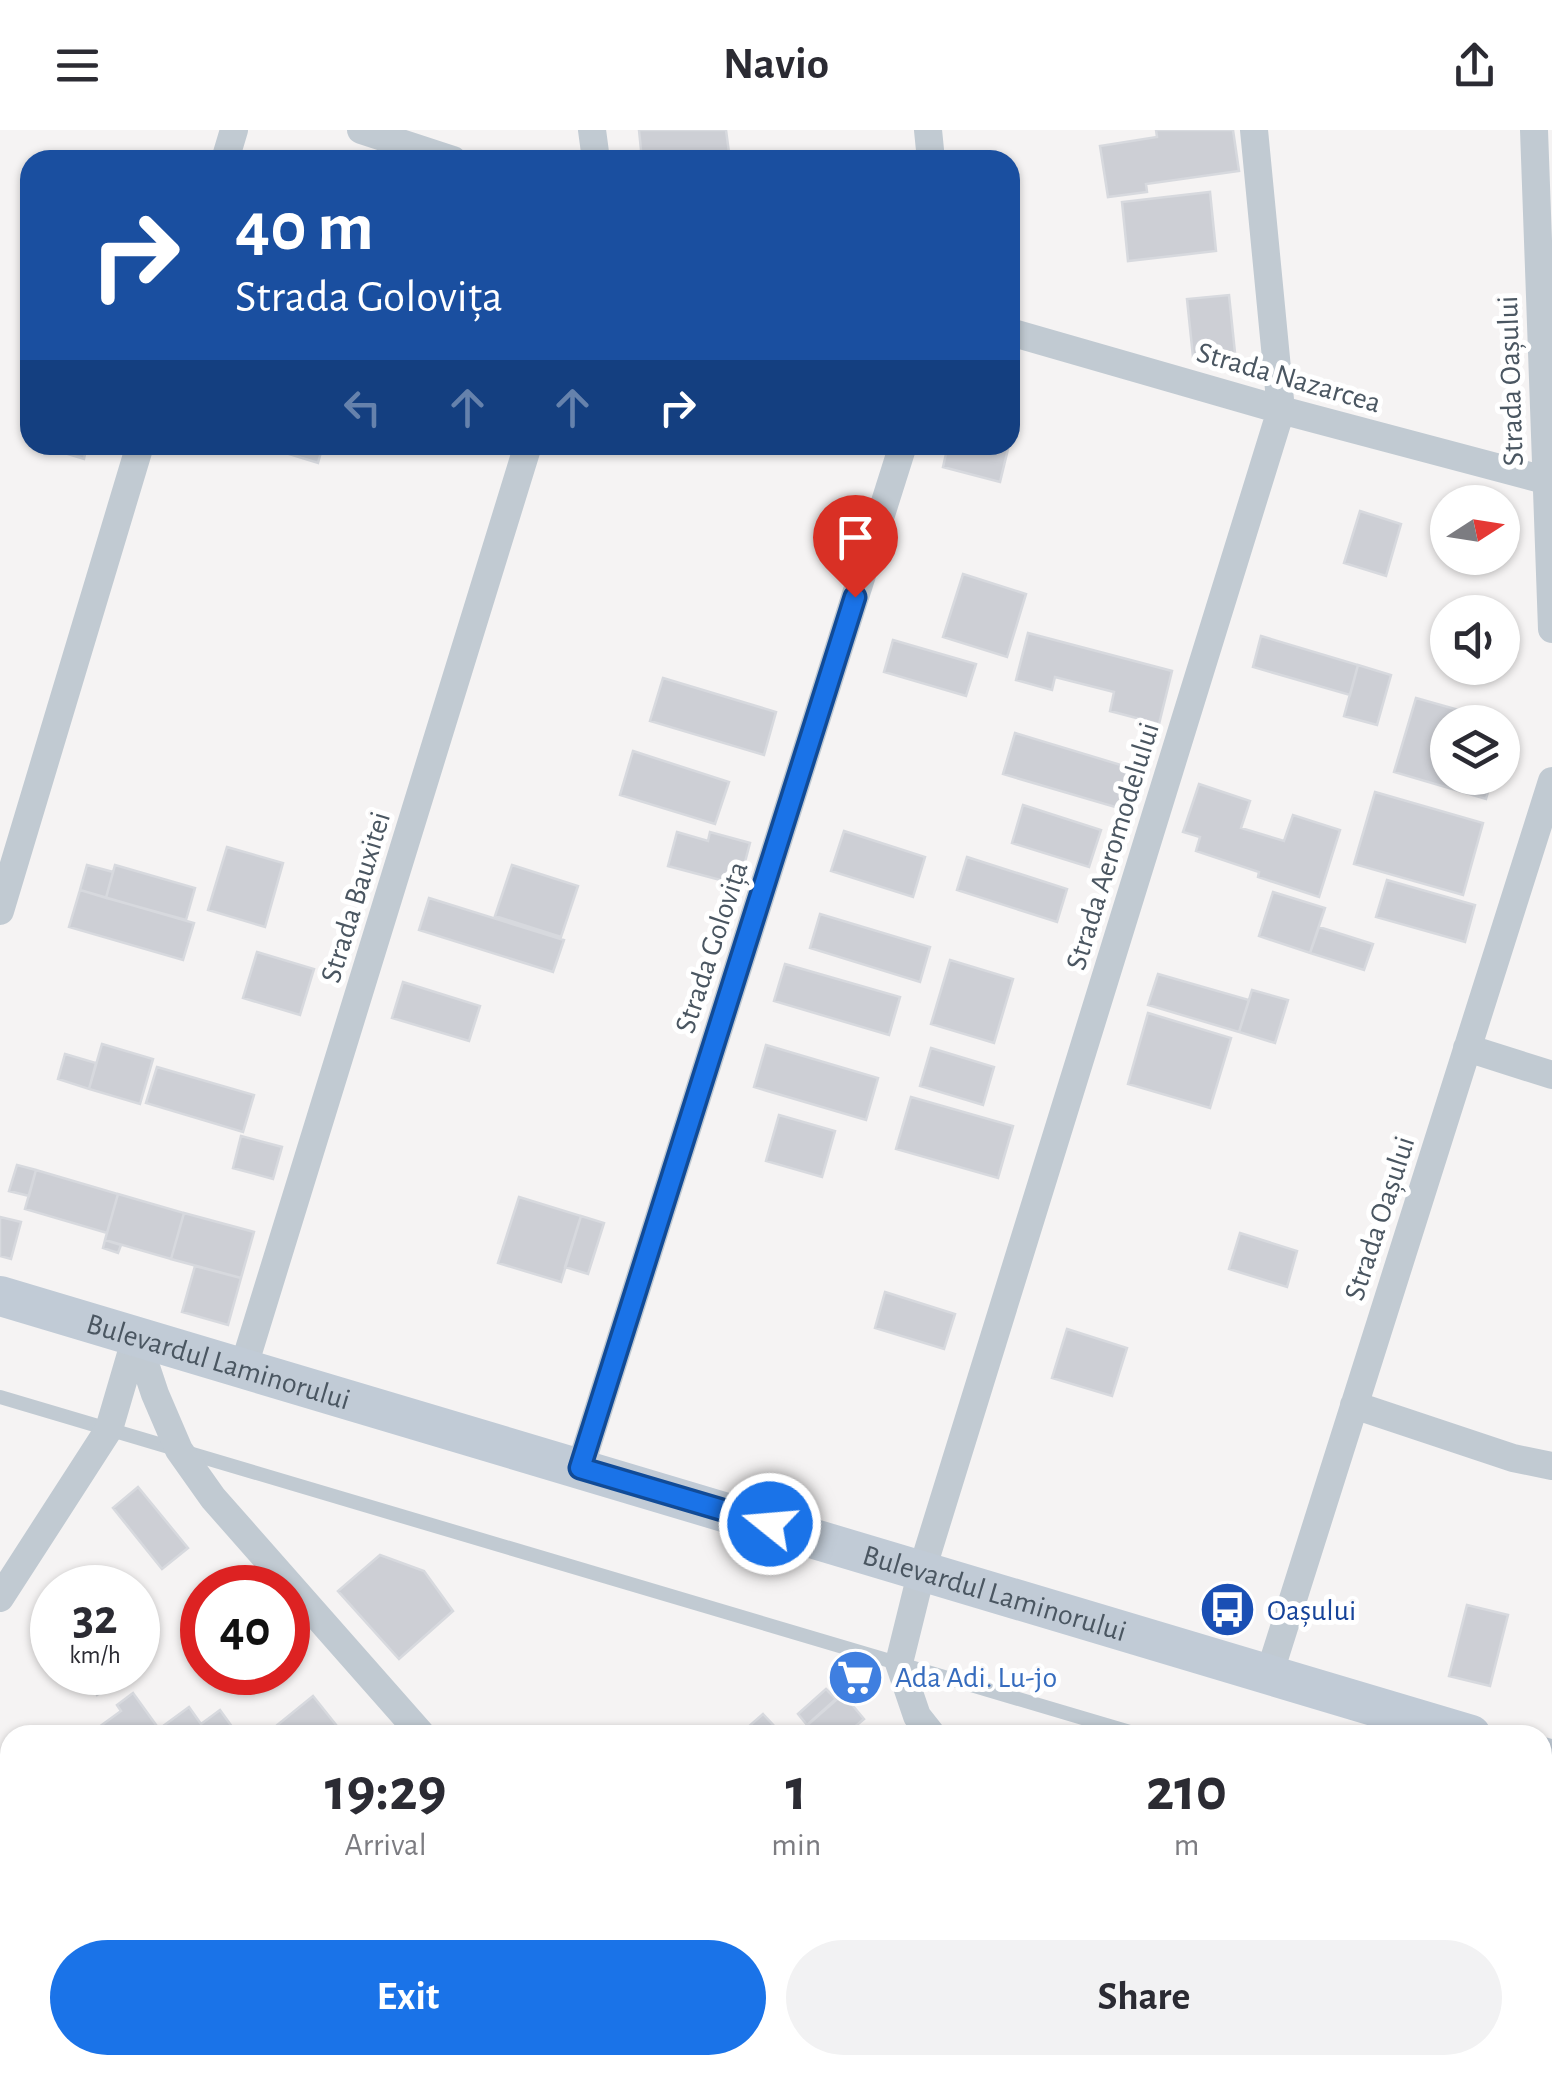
<!DOCTYPE html>
<html lang="en">
<head>
<meta charset="utf-8">
<style>
  body { margin:0; font-family:"Alegreya Sans",sans-serif; background:#f2f2f3; color:#2b2b33; height:100vh; display:flex; flex-direction:column; font-size:38px; white-space:nowrap }
  * { box-sizing:border-box; margin:0 }
  p { font-size:32px; color:#7c7c81 }
  .icon { flex:none; width:55px; height:55px; fill:none; stroke:currentColor; stroke-width:2; stroke-linecap:round; stroke-linejoin:round }
  .map { position:relative; flex:1; overflow:hidden }
  .sheet { position:absolute; left:0px; top:1595px; width:1552px; height:350px; display:flex; flex-direction:column; background:#fff; border-radius:30px 30px 0 0; box-shadow:0 2px 8px #0004 }
  .sheet>* { flex:none }
  .top-card { position:absolute; left:20px; top:20px; width:1000px; height:305px; border-radius:30px; box-shadow:0 2px 8px #0004; background:#1a4fa0; color:#fff; overflow:hidden }
  .needle { width:65px; rotate:78deg }
  .tools { position:absolute; left:1430px; top:355px; display:grid; gap:20px }
  .tools a { display:grid; place-items:center; width:90px; height:90px; border-radius:50%; background:#fff; box-shadow:0 2px 8px #0004; font-size:50px }
  .speed { position:absolute; left:30px; top:1435px; display:flex; gap:20px; font-size:50px; font-weight:700; text-align:center }
  .speed>* { display:grid; place-content:center; width:130px; height:130px; border-radius:50%; background:#fff; box-shadow:0 2px 8px #0004; line-height:1 }
  .speed small { font-size:25px; font-weight:400 }
  .speed .limit { border:15px solid #d22; background:#fff; color:#111 }
  .pin { position:absolute; display:grid; place-items:center; width:85px; height:85px; color:#fff; margin:-102px -42px; border-radius:50% 50% 50% 0; rotate:-45deg; box-shadow:0 0 10px #0007 }
  .pin .icon { rotate:45deg }
  .me { position:absolute; width:110px; margin:-55px; rotate:287deg; stroke-linejoin:round; filter:drop-shadow(0 0 8px #0008) }
  .turn { display:flex; align-items:center; gap:35px; height:210px; padding:0 50px; font-size:45px }
  .turn .icon { width:130px; height:130px; stroke-width:2.5 }
  .turn b { display:block; font-size:70px; line-height:85px }
  .lanes { display:flex; align-items:center; height:95px; padding:0 50px; background:#0003; justify-content:center; gap:50px; direction:ltr }
  .lanes .off { opacity:.35 }
  .eta { display:flex; justify-content:space-evenly; align-items:center; height:170px; text-align:center }
  .eta b { font-size:60px; font-weight:600; line-height:70px }
  .primary-button { display:flex; gap:20px; margin-top:auto; padding:20px 50px }
  .primary-button a { flex:1; height:115px; border-radius:60px; background:#1a73e8; color:#fff; font-size:40px; font-weight:600; line-height:115px; text-align:center }
  .primary-button a+a { background:#f2f2f3; color:#2b2b33 }
  header { display:flex; justify-content:space-between; align-items:center; height:130px; padding:0 50px; background:#fff; font-size:45px; font-weight:600 }
  .map>svg:first-child { display:block }
</style>
</head>
<body>
<header><svg class="icon" aria-label="menu" viewBox="0 0 24 24"><path d="M4 6h16M4 12h16M4 18h16"/></svg>Navio<svg class="icon" aria-label="share" viewBox="0 0 24 24"><path d="M12 15V3M7 8l5-5 5 5M5 13v7h14v-7"/></svg></header>
<div class="map">
<svg width="1552" height="1945" viewBox="0 0 1552 1945">
  <rect width="100%" height="100%" fill="#f5f3f3"/>
  <!-- building -->
  <path fill="#cdcfd5" stroke="#d7d9de" stroke-width="2.5" d="M639,0H726L730,30H642Z
    M1156,0H1233L1239,41L1146,54L1147,62L1108,67L1100,16L1157,7Z
    M1210,62L1216,121L1128,131L1122,72Z
    M1229,165L1235,223L1193,227L1187,169Z
    M38,315H87L84,329Z
    M260,315H323L318,333Z
    M948,315H1009L1000,352L943,337Z
    M1360,381L1401,394L1386,446L1344,433Z
    M963,444L1026,464L1007,527L943,507Z
    M1028,503L1172,541L1159,594L1110,581L1114,562L1055,547L1052,560L1016,550Z
    M1261,506L1358,535L1350,565L1253,537Z
    M893,510L976,534L966,566L884,542Z
    M1358,535L1391,545L1377,595L1344,586Z
    M663,548L776,582L764,625L650,591Z
    M1416,568L1501,592H1448V648H1492L1486,669L1394,642Z
    M1015,603L1134,639L1122,679L1003,644Z
    M633,621L729,652L715,694L620,665Z
    M1199,654L1250,671L1241,698L1284,711L1293,685L1340,700L1319,767L1258,747L1259,742L1196,721L1200,707L1183,702Z
    M1375,662L1483,693L1463,765L1354,734Z
    M1023,675L1101,700L1089,737L1012,713Z
    M844,701L925,727L913,767L831,741Z
    M677,702L708,711L710,702L750,713L739,755L668,736Z
    M227,717L283,733L265,797L208,780Z
    M967,727L1067,759L1057,792L957,760Z
    M87,735L113,742L106,768L80,760Z
    M115,735L195,758L186,790L106,768Z
    M512,735L578,756L561,807L495,786Z
    M1387,750L1475,775L1465,812L1376,787Z
    M80,760L194,793L183,830L69,797Z
    M1273,762L1325,778L1310,823L1259,806Z
    M429,768L564,810L553,842L419,800Z
    M820,784L930,817L920,852L810,818Z
    M1319,797L1373,814L1364,840L1310,823Z
    M257,822L314,839L300,885L243,868Z
    M950,830L1013,849L994,913L931,894Z
    M785,834L900,867L889,905L774,871Z
    M1158,844L1249,870L1239,902L1148,875Z
    M403,852L480,876L469,911L392,888Z
    M1252,860L1288,870L1275,913L1239,902Z
    M1148,883L1231,908L1210,978L1128,954Z
    M102,914L153,929L140,974L89,959Z
    M766,915L878,948L866,990L754,957Z
    M931,918L994,937L983,975L920,956Z
    M65,924L96,933L89,959L58,949Z
    M157,937L254,965L243,1002L146,973Z
    M911,967L1013,996L998,1048L896,1019Z
    M779,985L835,1001L822,1047L766,1031Z
    M241,1006L282,1017L273,1049L233,1038Z
    M17,1035L36,1040L29,1066L9,1061Z
    M36,1040L118,1064L107,1103L25,1079Z
    M118,1064L184,1083L171,1129L105,1110Z
    M519,1067L581,1086L561,1152L498,1133Z
    M184,1083L254,1102L241,1148L171,1129Z
    M581,1086L604,1093L588,1144L565,1137Z
    M0,1087L21,1092L11,1129L0,1126Z
    M1240,1103L1297,1121L1287,1157L1229,1139Z
    M105,1110L121,1115L118,1123L103,1118Z
    M195,1136L241,1148L228,1195L182,1182Z
    M885,1162L955,1184L944,1219L875,1198Z
    M1067,1199L1127,1218L1112,1266L1052,1248Z
    M138,1357L188,1418L162,1439L113,1378Z
    M380,1425L424,1441L453,1481L399,1529L338,1461Z
    M1467,1475L1508,1485L1490,1556L1449,1546Z
    M52,1478V1502L41,1486Z
    M81,1542H129L97,1565Z
    M826,1559L836,1569L807,1595L798,1584Z
    M133,1563L159,1599L189,1577L201,1594L220,1580L238,1605H88L121,1581L117,1575Z
    M843,1564L864,1589L845,1605H796Z
    M313,1566L337,1596L326,1605H265Z
    M763,1584L779,1601L774,1605H739Z
    M0,1784L10,1796V1835L0,1843Z
    M10,1860V1935H43L31,1945H3L0,1942V1869Z
    M331,1935H404L392,1945H318Z
    M553,1935H618L627,1945H541Z
    M618,1935H641L645,1939L638,1945H627Z
    M783,1935H841L829,1945H791Z
    M889,1935H895L903,1945H877Z
    M993,1935H1044L1053,1945H986L984,1943Z
    M1101,1935H1134L1143,1945H1089Z
    M1271,1935H1308L1296,1945H1279Z
    M1363,1935H1407L1415,1945H1363L1358,1939Z
    M1407,1935H1449L1457,1945H1415Z"/>
  <g fill="none" stroke-linecap="round" stroke-linejoin="round">
    <!-- lane -->
    <path stroke="#c1cad2" stroke-width="14" d="M0,1267L1140,1605"/>
    <!-- street -->
    <path stroke="#c1cad2" stroke-width="28" d="M361,0L453,30
      M592,0L596,30
      M928,0L931,30
      M1534,0L1552,499
      M225,30L234,0
      M1010,202L1281,280L1552,352
      M0,781L140,315
      M1467,918L1552,945
      M136,1207L155,1264L179,1320L213,1368L422,1605
      M243,1239L528,315
      M1354,1275L1513,1328L1552,1336
      M580,1338L903,315
      M0,1468L109,1299L136,1207
      M1269,1545L1552,651
      M932,1605L917,1586L899,1533L922,1440L1281,280L1254,0
      M0,1684L10,1696
      M1542,1728L1552,1740
      M1542,1920L1552,1912
      M219,1935L228,1945
      M714,1935L723,1945
      M1217,1935L1226,1945
      M1514,1945L1525,1935"/>
    <!-- secondary -->
    <g stroke="#c1cbd6" stroke-width="40">
      <path id="s1" d="M0,1166L1471,1605"/>
      <path d="M1542,1627L1552,1630"/>
    </g>
  </g>
  <g fill="none" stroke-linecap="round" stroke-linejoin="round">
    <defs>
      <path id="route" d="M770,1394L580,1338L855,467"/>
    </defs>
    <!-- route casing -->
    <use href="#route" stroke="#114b97" stroke-width="25"/>
    <!-- route -->
    <use href="#route" stroke="#1a73e8" stroke-width="18"/>
  </g>
  <!-- icons -->
  <defs>
    <symbol id="bus-disc" viewBox="-11 -11 22 22"><circle r="9.5" fill="#1a4fb4" stroke="#fff"/><path d="M-5-6H5V4H4V6H2V4H-2V6H-4V4H-5ZM-3.5-4V0h7V-4ZM-3.5 1.2v1.5H-2V1.2ZM2 1.2v1.5H3.5V1.2Z" fill="#fff"/></symbol>
    <symbol id="supermarket-disc" viewBox="-11 -11 22 22"><circle r="9.5" fill="#3f7fe0" stroke="#fff"/><path d="M-6-5.5h2.5l.6 2H6L4.5 2H-2.5L-4.4-4H-6ZM-1.5 3.2a1.3 1.3 0 1 0 .1 0ZM3 3.2a1.3 1.3 0 1 0 .1 0Z" fill="#fff"/></symbol>
  </defs>
  <g fill-rule="evenodd">
    <use href="#bus-disc" x="1196" y="1448" width="63" height="63"/>
    <use href="#supermarket-disc" x="824" y="1516" width="63" height="63"/>
  </g>
  <g text-anchor="middle" stroke-width="10" stroke-linejoin="round" paint-order="stroke">
    <!-- street labels -->
    <g font-size="30" fill="#4a5661" stroke="#fff">
      <text transform="translate(1289 247) rotate(16)" y="10">Strada Nazarcea</text>
      <text transform="translate(1510 251) rotate(-92)" y="10">Strada Oașului</text>
      <text transform="translate(1112 716) rotate(-73)" y="10">Strada Aeromodelului</text>
      <text transform="translate(355 767) rotate(-73)" y="10">Strada Bauxitei</text>
      <text transform="translate(711 817) rotate(-72)" y="10">Strada Golovița</text>
      <text transform="translate(1379 1088) rotate(-72)" y="10">Strada Oașului</text>
      <text dy="10" stroke="none"><textPath href="#s1" startOffset="228">Bulevardul Laminorului</textPath></text>
      <text dy="10" stroke="none"><textPath href="#s1" startOffset="1038">Bulevardul Laminorului</textPath></text>
    </g>
    <!-- transit labels -->
    <g font-size="30" fill="#164399" stroke="#fff" text-anchor="start">
      <text x="1267" y="1490">Oașului</text>
    </g>
    <!-- shop labels -->
    <g font-size="30" fill="#366cbe" stroke="#fff" text-anchor="start">
      <text x="895" y="1557">Ada Adi. Lu-jo</text>
    </g>
  </g>
</svg>
<div class="tools">
<a><svg class="needle" viewBox="-14 -14 28 28"><path d="M0-13l5 13h-10z" fill="#e53935"/><path d="M0 13l5-13h-10z" fill="#7c7c81"/></svg></a>
<a><svg class="icon" aria-label="sound" viewBox="0 0 24 24"><path d="M4 9h4l5-4v14l-5-4H4zM17 9q2 3 0 6"/></svg></a>
<a><svg class="icon" aria-label="layers" viewBox="0 0 24 24"><path d="M12 4l9 5-9 5-9-5zM3 14l9 5 9-5"/></svg></a>
</div>
<div class="speed"><div>32<small>km/h</small></div><div class="limit">40</div></div>
<div class="pin" style="left:855px;top:467px;background:#d93025"><svg class="icon" aria-label="arrive" viewBox="0 0 24 24"><path d="M6 21V4h12l-3 4 3 4H6"/></svg></div>
<svg class="me" style="left:770px;top:1394px" viewBox="-20 -20 40 40"><circle r="17" fill="#1a73e8" stroke="#fff" stroke-width="3"/><path d="M0-11L8 9 0 5-8 9z" fill="#fff"/></svg>
<div class="top-card">
<div class="turn"><svg class="icon" aria-label="right" viewBox="0 0 24 24"><path d="M7 20v-9h11M14 6l5 5-5 5"/></svg><div><b>40 m</b>Strada Golovița</div></div>
<div class="lanes"><svg class="icon off" aria-label="left" viewBox="0 0 24 24"><path d="M17 20v-9H6M10 6l-5 5 5 5"/></svg><svg class="icon off" aria-label="ahead" viewBox="0 0 24 24"><path d="M12 20V5M6 11l6-6 6 6"/></svg><svg class="icon off" aria-label="ahead" viewBox="0 0 24 24"><path d="M12 20V5M6 11l6-6 6 6"/></svg><svg class="icon" aria-label="right" viewBox="0 0 24 24"><path d="M7 20v-9h11M14 6l5 5-5 5"/></svg></div>
</div>
<section class="sheet">
<div class="eta">
<div><b>19:29</b><p>Arrival</p></div>
<div><b>1</b><p>min</p></div>
<div><b>210</b><p>m</p></div>
</div>
<div class="primary-button"><a>Exit</a><a>Share</a></div>
</section>
</div>
</body>
</html>
